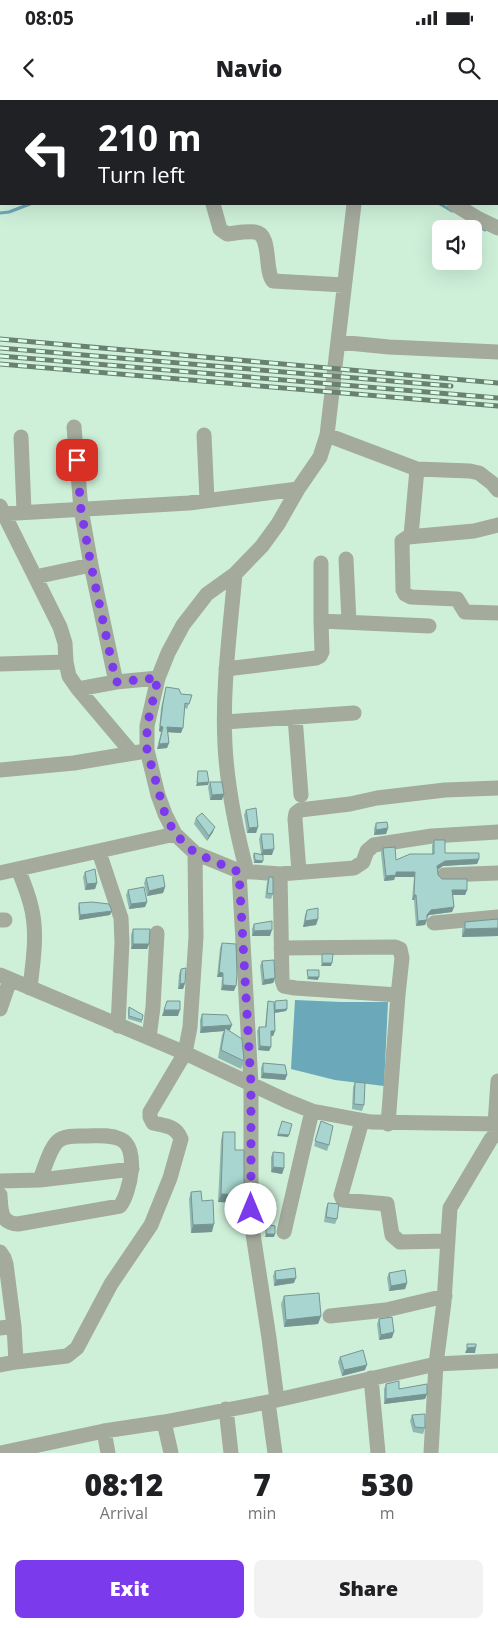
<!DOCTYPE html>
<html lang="en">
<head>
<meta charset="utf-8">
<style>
  body { margin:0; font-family:"Open Sans",sans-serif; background:#f2f2f2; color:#202124; height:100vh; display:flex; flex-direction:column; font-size:19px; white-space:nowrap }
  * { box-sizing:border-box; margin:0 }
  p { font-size:16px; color:#757577 }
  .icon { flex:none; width:28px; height:28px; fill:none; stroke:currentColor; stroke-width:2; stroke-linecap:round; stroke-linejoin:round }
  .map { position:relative; height:1353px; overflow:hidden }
  .sheet { display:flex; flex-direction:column; background:#fff; flex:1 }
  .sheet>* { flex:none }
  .guide { position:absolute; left:0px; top:0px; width:499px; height:105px; box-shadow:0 5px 20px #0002; background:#202124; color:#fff; overflow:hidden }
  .fabs { position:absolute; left:432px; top:120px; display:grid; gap:10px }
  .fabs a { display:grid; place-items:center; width:50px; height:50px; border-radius:8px; background:#fff; box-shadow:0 5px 20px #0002; font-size:25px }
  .pin { position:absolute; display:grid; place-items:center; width:42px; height:42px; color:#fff; margin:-21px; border-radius:10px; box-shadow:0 2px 8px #0006 }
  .me { position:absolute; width:55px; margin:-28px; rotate:0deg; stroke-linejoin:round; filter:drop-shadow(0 0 4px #0008) }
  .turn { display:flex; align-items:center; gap:18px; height:105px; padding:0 15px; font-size:22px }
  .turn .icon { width:65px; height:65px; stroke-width:2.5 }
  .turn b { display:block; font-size:35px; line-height:42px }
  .eta { display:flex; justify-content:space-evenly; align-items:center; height:85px; text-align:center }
  .eta b { font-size:30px; font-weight:800; line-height:35px }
  .button { display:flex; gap:10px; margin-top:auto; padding:10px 15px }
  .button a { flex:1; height:58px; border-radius:8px; background:#7c3aed; color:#fff; font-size:20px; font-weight:800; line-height:58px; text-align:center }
  .button a+a { background:#f2f2f2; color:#202124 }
  .status { display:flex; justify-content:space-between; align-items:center; height:35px; padding:0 25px; background:#fff; direction:ltr }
  .status svg { height:14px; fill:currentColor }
  header { display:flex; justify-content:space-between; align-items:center; height:65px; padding:0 15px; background:#fff; font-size:22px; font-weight:800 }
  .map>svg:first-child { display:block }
</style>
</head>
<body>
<div class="status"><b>08:05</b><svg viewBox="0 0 49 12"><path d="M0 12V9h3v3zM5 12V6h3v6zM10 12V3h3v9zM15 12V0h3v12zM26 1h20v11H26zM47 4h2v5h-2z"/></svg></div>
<header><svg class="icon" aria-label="back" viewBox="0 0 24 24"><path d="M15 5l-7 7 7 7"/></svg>Navio<svg class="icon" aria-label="search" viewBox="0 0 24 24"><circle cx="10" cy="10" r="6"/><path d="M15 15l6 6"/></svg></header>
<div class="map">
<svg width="498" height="1353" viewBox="0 0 498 1353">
  <rect width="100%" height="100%" fill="#cef0d9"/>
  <!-- water -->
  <path fill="#6ba8ba" d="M295,900L341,902H388L384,986L335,980L291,969Z"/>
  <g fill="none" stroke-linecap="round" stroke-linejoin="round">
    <!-- stream -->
    <path stroke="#6ba8ba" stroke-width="3" d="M440,104L452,111
      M0,113L9,112L30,104
      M470,123L485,130"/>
    <!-- minor -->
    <path stroke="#a4aa9c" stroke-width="15" d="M371,1V0
      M213,104L220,129L227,134C236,133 246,131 255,132C272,134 264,170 273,181L344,185
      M454,104L477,118L498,128
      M338,242L389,247L498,252
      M74,327L81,409L91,465L116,582
      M204,335L207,400
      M327,335L417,369L470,371L479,373L492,383L498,390
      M21,337L24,411
      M0,406L60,527L65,543L66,562L69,576L78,589L132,653
      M0,414L189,403L298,389
      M498,425L474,431L408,437L402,441L403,490L405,494L411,497L457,499L465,512L498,513
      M411,436L417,369
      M346,459L349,522
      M321,463V521
      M235,474C230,531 222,588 225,645C227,685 237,734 247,772
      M35,477L91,465
      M0,564L66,562
      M226,569L316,558L320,556L322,552L321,521L429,526
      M78,589L116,582L158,578
      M295,617L301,695
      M225,622L354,613
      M0,670L74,663L140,652
      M99,752L121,818L122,842L118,926
      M18,769C23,781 28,794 31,806C38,833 33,861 30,888
      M239,771L280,774L354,768L363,762L367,751L374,745L432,736L498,732
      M299,772L295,719L296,713L300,710L350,704L377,698L445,690L498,688
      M0,773L175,734
      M280,774L282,880L284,886L295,888L398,895
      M444,775L498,773
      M0,820H5
      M434,823L498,817
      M281,848L395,847L400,849L402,858L398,895L388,1024
      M0,875L185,953L287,1001L312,1011L371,1022L498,1024
      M0,909L10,880
      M149,938L153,907L157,833
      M362,1021L341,1095L343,1100L387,1104L392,1135L400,1142L448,1141
      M495,1024L498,981
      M0,1081L40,1080L132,1069
      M0,1095C1,1110 0,1123 18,1124L120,1106C130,1093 140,1047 120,1039C109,1034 96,1036 85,1036C77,1036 65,1035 58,1041C50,1048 44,1069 40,1080
      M284,1132L312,1011
      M0,1152L4,1158L6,1164L14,1226L0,1228
      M330,1216L386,1210L445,1196
      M14,1226L16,1262L67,1256L77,1248L111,1184L151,1125L170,1078L181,1039C176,1026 166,1026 153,1023L150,1017V1012L185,953L190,927L196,837L195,753
      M0,1265L16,1262
      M371,1278L378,1353
      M277,1300L269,1238L251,1121V984L239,771L195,753L175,734L165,714L158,695L147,650V626L158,578L168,553L183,525L207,494L235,474L262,446L278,424L298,389L320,357L327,335L354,104
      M268,1302L275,1353
      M226,1309L231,1353
      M164,1322L171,1353
      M104,1331L108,1353
      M1,1353L104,1331L164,1322L268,1302L436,1264L498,1261
      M431,1353L436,1264L444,1202L450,1108L491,1039L498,1032"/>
    <defs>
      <path id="rail" d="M0,239L498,283
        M0,248L451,286
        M0,256L498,298
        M0,264L498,306"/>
    </defs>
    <!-- rail casing -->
    <use href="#rail" stroke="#6a8071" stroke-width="5"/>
    <!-- rail -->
    <use href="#rail" stroke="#dbfde6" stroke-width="3" stroke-dasharray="9" stroke-linecap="butt"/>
  </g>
  <!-- wall -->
  <path fill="#91b7b3" d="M166,587L181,594L192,595L187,609L185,608L181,633L168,632L169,643L167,648L157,649L161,632L159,631L161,608Z
    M210,682L222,700H210L208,687Z
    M246,710L258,727L256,733H247L244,715Z
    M196,718L213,732L207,741L194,724Z
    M376,723L388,728L386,734L374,735V729Z
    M261,734L272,755H263L262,763H254L253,756L254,753L261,754L259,739Z
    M434,740L445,753L479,759L477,764L443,766L437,770L438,775L442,779L467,790L465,795H453L454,807L452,812L429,815L427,818L425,825L416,826L414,800H412L414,777H395L394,780L384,781L381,753L383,748L396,760L432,754V745Z
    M85,772L97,783L95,789L85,790L83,777Z
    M269,777L273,794L271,799L265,798L267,782Z
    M146,778L165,787L163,793L147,796L144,783Z
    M128,790L147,802L145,807L129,809L126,795Z
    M79,803L110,815L79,820L78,808Z
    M307,810L318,819L316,825L303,827L305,815Z
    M498,819V836L462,837V830L465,822Z
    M254,824L270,836H252V829Z
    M133,829L149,844L147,849H131V835Z
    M222,843L234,891L221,890L222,877H217L220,848Z
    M262,861L275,878L273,883L262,885L260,866Z
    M181,869L185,883L183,889H178L179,874Z
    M268,901L287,909L286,911L275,913V931L273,936H271V947L269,951L258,950L257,931L259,927H265L267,906Z
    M129,907L142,920V923L128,919V910Z
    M202,914L230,930H229L244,961L241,969L218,958L222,935L224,931L200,933V920Z
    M263,963L287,975L285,980L261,978V968Z
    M355,982L364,1005L362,1011L352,1009L353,987Z
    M319,1026L329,1045L327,1051L314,1046Z
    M223,1032L235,1050L242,1103L218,1102L221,1040Z
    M273,1052L284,1068L282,1074L271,1072V1057Z
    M191,1092L202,1101L212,1132L191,1133L189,1099Z
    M328,1103L337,1119L335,1124L324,1122L326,1108Z
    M275,1171L294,1183L274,1186L273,1176Z
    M389,1173L407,1183L405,1189L389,1191L387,1178Z
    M284,1196L321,1216L318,1224L284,1227L281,1204Z
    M379,1219L392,1238L379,1240L377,1224Z
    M340,1257L365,1270L342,1276L338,1262Z
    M386,1284L399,1289L427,1294L425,1299L384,1304V1289Z
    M412,1315L425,1328L423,1334L413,1332L410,1321Z"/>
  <!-- shaded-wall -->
  <path fill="#769592" d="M160,626L163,627L161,632L159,631Z
    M167,627L183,628L181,633L165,632Z
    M169,643L167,648L157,649L159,644Z
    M209,682L208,685L196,686L197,683Z
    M224,694L222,700H210L212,695Z
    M215,727L213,732L207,741L209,736Z
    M258,727L256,733H247L249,728Z
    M388,728L386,734L374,735L376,730Z
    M274,749L272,755H261L263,750Z
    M479,759L477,764L443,766L436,771L437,766L445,761Z
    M255,760L263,761L262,763H254Z
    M396,772H415L414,777H395L394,780L384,781L386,776Z
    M97,783L95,789L85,790L87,784Z
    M165,787L163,793L147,796L149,791Z
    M452,790H467L465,795H450Z
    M414,795H416L414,800H412Z
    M147,802L145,807L129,809L131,804Z
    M454,807L452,812L429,815L425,820L427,815L431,810Z
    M112,811L110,815L79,820L80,815Z
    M318,819L316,825L303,827L305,821Z
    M427,820L425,825L416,826L418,821Z
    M498,828V836L462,837L465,829Z
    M272,830L270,836H252L254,831Z
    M133,844H149L147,849H131Z
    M322,863H332L331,866H321Z
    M219,872L223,873L222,877H217Z
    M308,877H319L318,880L307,879Z
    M275,878L273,883L262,885L264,880Z
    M185,883L183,889H178L180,884Z
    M223,885L236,886L234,891L221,890Z
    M287,909L286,911L274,913L275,910Z
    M164,910H180L178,916H162Z
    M232,925L230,930L224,931L225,928L224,931L200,933L202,927Z
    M271,931H275L273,936H269Z
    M260,946L271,947L269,951L258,950Z
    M263,973L287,975L285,980L261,978Z
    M278,1034L289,1035L288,1037L277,1036Z
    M273,1067L284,1068L282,1074L271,1072Z
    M221,1094L244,1095L242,1103L218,1102Z
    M214,1124L212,1132L191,1133L193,1125Z
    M266,1134H275L274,1137H265Z
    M296,1178L294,1183L274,1186L276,1180Z
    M407,1183L405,1189L389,1191L391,1186Z
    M321,1216L318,1224L284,1227L286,1220Z
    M394,1232L392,1238L379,1240L381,1235Z
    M476,1247L475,1253H465L467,1248Z
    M367,1265L365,1270L342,1276L344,1270Z
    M427,1294L425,1299L384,1304L386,1299Z"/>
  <!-- building -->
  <path fill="#a9d5d0" stroke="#769592" d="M166,587L179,589L181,594L192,595L189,604L185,603L183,628L167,627L169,643L159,644L163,627L160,626L163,603Z
    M198,671H207L209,682L197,683Z
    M210,682H222L224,694L212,695Z
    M256,708L258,727L249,728L246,710Z
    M202,713L215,727L209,736L196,718Z
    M387,722L388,728L376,730V723Z
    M261,734H273L274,749L263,750Z
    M434,740H445V753H479V759L445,761L437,766L438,775L442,779H467V790H452L454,807L431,810L427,815V820L418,821L416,795H414L415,772H396V775L386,776L383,748L395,747L396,760L410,754H434Z
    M254,753L263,755V761L255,760Z
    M95,769L97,783L87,784L85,772Z
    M163,775L165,787L149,791L146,778Z
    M269,777H273V794L267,793Z
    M144,787L147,802L131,804L128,790Z
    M92,802L109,804L112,811L80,815L79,803Z
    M318,808V819L305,821L307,810Z
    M498,819V828L465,829V822Z
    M272,821V830L254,831V824Z
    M133,829H150L149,844H133Z
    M222,843L236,844L237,874L236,886L223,885V873L219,872Z
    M322,854H333L332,863H322Z
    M274,860L275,878L264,880L262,861Z
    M186,868L185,883L180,884L181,869Z
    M307,870H319V877H308Z
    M287,900V909L275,910V901Z
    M167,901H180V910H164Z
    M268,901L274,902L275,931H271V947L260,946L259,927H266Z
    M129,907L143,915L142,920L129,916Z
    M202,914L227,915L232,925L202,927Z
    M225,928L242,939L244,961L221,950Z
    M263,963L285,965L287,975L263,973Z
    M355,982L365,983L364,1005L354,1004Z
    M282,1021L292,1024L289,1035L278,1034Z
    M321,1021L333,1026L329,1045L315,1041Z
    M223,1032H235V1050H244V1095L221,1094Z
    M273,1052L284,1053V1068L273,1067Z
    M201,1091L202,1101L213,1100L214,1124L193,1125L191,1092Z
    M328,1103L339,1104L337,1119L326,1117Z
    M266,1124L275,1126V1134H266Z
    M295,1168L296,1178L276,1180L275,1171Z
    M405,1170L407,1183L391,1186L389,1173Z
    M319,1193L321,1216L286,1220L284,1196Z
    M392,1217L394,1232L381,1235L379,1219Z
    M467,1244H476V1247L467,1248Z
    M363,1250L367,1265L344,1270L340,1257Z
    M399,1281V1289L427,1284V1294L386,1299V1284Z
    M425,1314V1328L415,1327L412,1315Z"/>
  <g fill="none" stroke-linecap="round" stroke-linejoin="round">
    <!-- route -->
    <path stroke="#7c3aed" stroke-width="9" stroke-dasharray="0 16.2" d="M77,360L81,410L91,465L116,582L158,578L147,626V650L165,714L175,734L195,753L239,772L251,984V1109"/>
  </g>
</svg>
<div class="fabs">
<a><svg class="icon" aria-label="sound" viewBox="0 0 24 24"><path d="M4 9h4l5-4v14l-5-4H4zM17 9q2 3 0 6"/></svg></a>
</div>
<div class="pin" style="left:77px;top:360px;background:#d93025"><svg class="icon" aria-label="arrive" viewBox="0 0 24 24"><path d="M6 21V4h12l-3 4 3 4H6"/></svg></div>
<svg class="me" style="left:251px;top:1109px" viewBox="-20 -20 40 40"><circle r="19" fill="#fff"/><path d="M0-13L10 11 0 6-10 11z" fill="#7c3aed"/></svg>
<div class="guide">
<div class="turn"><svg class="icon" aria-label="left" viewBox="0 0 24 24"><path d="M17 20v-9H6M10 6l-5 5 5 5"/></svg><div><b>210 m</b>Turn left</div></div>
</div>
</div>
<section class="sheet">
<div class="eta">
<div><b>08:12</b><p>Arrival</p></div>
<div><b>7</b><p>min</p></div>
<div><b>530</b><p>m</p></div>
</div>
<div class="button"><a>Exit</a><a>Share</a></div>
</section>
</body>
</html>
